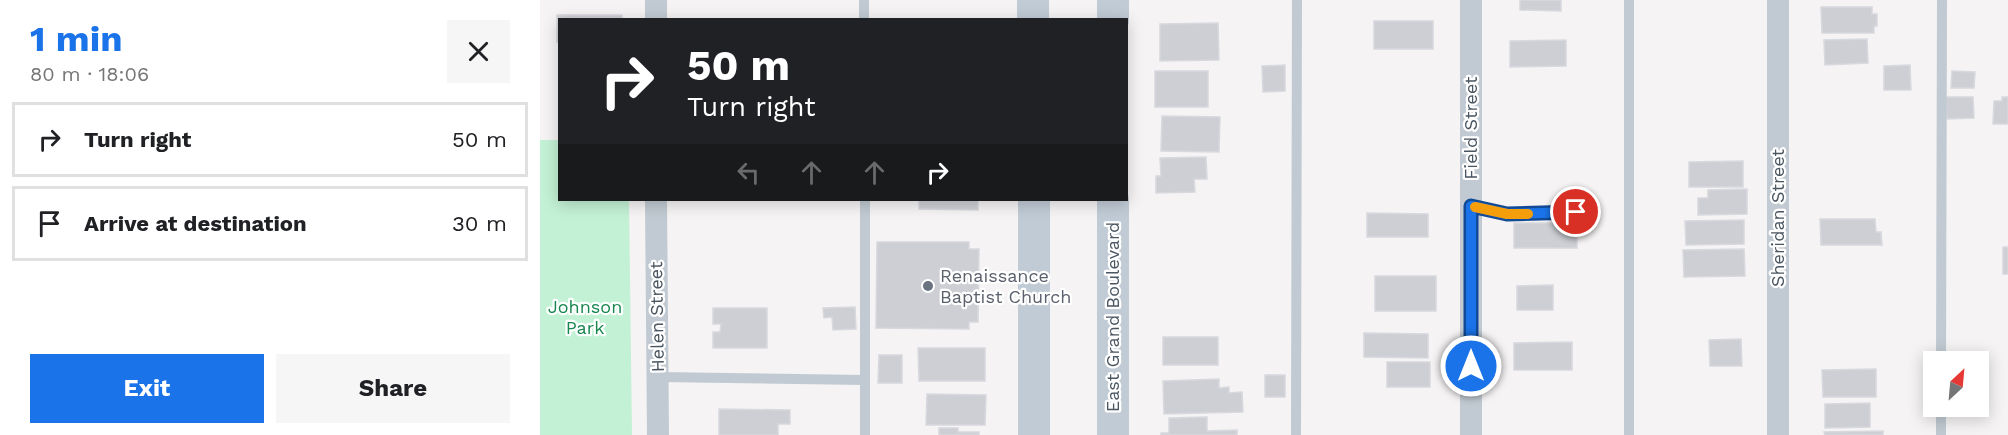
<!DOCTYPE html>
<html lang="en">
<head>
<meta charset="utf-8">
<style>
  body { margin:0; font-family:"Work Sans",sans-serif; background:#f6f6f6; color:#202124; height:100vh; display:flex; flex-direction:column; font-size:22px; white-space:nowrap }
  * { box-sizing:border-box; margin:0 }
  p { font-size:20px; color:#757577 }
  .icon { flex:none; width:33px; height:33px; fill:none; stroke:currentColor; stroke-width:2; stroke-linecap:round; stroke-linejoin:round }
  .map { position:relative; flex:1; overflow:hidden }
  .details { display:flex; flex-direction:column; background:#fff; width:540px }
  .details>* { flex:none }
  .hud { position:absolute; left:18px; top:18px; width:570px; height:183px; border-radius:0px; box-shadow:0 3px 15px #0003; background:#202124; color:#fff; overflow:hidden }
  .needle { width:39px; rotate:26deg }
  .tools { position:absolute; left:1383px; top:351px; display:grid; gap:12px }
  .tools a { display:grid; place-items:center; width:66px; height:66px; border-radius:0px; background:#fff; box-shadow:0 3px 15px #0003; font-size:30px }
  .pin { position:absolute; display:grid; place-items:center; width:51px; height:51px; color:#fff; margin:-26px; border:3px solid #fff; border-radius:50%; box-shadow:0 2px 6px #0007 }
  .me { position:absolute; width:66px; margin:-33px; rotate:0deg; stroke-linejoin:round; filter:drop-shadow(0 0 4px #0008) }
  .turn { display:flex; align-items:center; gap:21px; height:126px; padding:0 30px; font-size:27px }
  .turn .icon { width:78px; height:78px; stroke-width:2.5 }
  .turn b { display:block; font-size:42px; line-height:51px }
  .lanes { display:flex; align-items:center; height:57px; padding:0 30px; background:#0003; justify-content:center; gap:30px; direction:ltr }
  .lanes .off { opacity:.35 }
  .round { display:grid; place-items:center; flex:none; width:63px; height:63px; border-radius:0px; background:#f6f6f6 }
  .overview { display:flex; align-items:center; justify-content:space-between; height:102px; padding:0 30px }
  h1 { font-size:36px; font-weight:700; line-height:45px; color:#1a73e8 }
  .button { display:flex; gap:12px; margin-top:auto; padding:12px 30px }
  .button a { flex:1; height:69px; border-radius:0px; background:#1a73e8; color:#fff; font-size:24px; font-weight:700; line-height:69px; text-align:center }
  .button a+a { background:#f6f6f6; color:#202124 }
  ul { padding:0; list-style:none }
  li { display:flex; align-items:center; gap:18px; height:75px; margin:0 12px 9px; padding:0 18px; border:3px solid #e0e0e0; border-radius:0px }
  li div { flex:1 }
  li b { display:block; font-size:22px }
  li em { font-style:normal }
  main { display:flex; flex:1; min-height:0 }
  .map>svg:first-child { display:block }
</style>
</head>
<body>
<main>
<section class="details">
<div class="overview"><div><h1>1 min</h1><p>80 m · 18:06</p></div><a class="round"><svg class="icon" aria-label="close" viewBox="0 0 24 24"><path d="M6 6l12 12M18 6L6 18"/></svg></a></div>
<ul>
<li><svg class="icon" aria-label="right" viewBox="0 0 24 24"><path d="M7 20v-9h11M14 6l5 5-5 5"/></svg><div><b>Turn right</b></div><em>50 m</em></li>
<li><svg class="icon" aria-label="arrive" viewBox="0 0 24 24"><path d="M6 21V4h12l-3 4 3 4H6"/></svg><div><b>Arrive at destination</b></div><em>30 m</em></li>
</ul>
<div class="button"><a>Exit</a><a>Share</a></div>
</section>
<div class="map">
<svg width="1468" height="435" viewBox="0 0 1468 435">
  <rect width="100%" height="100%" fill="#f5f3f3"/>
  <!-- green -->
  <path fill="#c3f1d5" d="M0,140H19L20,200H89L92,435H0Z"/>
  <!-- building -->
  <path fill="#cdcfd5" stroke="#d7d9de" stroke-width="1.5" d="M980,0H1021V11L980,10Z
    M1281,7H1332V14H1337V26H1334V33H1282Z
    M17,15H82V20H20V42H17Z
    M834,21H893V49H834Z
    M678,23L679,60L620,61V24Z
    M1327,39L1328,63L1285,65L1284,40Z
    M1026,40V66L970,67V41Z
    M745,65V91L723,92L722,66Z
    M1370,65L1371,90H1344V66Z
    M615,71H668V107H615Z
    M1412,71L1435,72L1434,88H1411Z
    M1406,97H1433L1434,118L1407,119Z
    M1462,97H1468V124H1453L1454,101H1462Z
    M622,116L680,117L679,152L621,151Z
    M666,157L667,179H654L655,192L616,193V176H621L620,158Z
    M1203,161V187H1149V162Z
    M1207,189V214L1158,215V198H1168V190Z
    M379,200H438V210L379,209Z
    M827,213L888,214V237H827Z
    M1280,219H1335L1336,232H1341L1342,245H1281Z
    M1204,220V244L1146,245L1145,221Z
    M974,223H1037V248H974Z
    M337,242H429V249H439L438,322H429V329L336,328Z
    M1463,247H1468V274H1463Z
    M1204,249L1205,276L1144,277L1143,250Z
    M835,276H896V311H835Z
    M1013,285V310H977V286Z
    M315,307L316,329L293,330L292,317L284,318L283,308Z
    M173,308H227V348H173V332H180L181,324H173Z
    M824,333L888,334V358L824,357Z
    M623,337H678V365H623Z
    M1201,339L1202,366H1170L1169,340Z
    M1032,342V370H974V343Z
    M378,348H445V381H379Z
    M339,355H362V383H338Z
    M847,362H890V387H847Z
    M1336,369V397H1283L1282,370Z
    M725,375H745V397H725Z
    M679,379V388L689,387V393L702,392L703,412L624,414L623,381Z
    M387,394L446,395L445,425H386Z
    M1330,403V427L1285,428V404Z
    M179,409L250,410V424H238V435H179Z
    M667,417V431L697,430V435H621V433H629V418Z
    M399,428H418V432H439V435H399Z
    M1343,431V435H1285L1284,432Z"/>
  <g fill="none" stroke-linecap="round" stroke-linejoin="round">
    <!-- lane -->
    <path stroke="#c1cad2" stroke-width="10" d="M324,0V20
      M325,200V435
      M931,206L967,214L1036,212
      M1401,362L1402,0
      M118,377L325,380
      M756,435L757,0
      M1089,435V0
      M1401,435V406"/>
    <!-- street -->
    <path stroke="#c1cad2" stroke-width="22" d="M116,0V20
      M931,0V435
      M1238,0V435
      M116,200L118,435"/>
    <!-- secondary -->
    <path stroke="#c1cbd6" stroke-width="32" d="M493,0V20
      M573,20V0
      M494,200V435
      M573,200V435"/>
  </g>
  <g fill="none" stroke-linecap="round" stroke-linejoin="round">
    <defs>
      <path id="route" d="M931,366V206L967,214L1036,212"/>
    </defs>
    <!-- route casing -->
    <use href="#route" stroke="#114b97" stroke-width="15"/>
    <!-- route -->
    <use href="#route" stroke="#1a73e8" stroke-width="10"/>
    <!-- slow -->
    <path stroke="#f59e0b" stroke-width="10" d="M935,207L967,214H988"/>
  </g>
  <!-- markers -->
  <circle fill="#6b7280" stroke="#fff" stroke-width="2" cx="388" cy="286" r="6"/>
  <g text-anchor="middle" stroke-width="4.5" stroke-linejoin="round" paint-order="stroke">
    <!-- street labels -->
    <g font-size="18" fill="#4a5661" stroke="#fff">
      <text transform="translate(931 128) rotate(-90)" y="6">Field Street</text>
      <text transform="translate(1238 218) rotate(-90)" y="6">Sheridan Street</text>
      <text transform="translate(117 317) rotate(-91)" y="6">Helen Street</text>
      <text transform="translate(573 317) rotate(-90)" y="6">East Grand Boulevard</text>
    </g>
    <!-- worship labels -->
    <g font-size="18" fill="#5b616d" stroke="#fff" text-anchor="start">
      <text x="400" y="282">Renaissance<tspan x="400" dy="21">Baptist Church</tspan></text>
    </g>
    <!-- park labels -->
    <g font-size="18" fill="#17864f" stroke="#fff">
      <text x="45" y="313">Johnson<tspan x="45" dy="21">Park</tspan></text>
    </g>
  </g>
</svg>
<div class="tools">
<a><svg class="needle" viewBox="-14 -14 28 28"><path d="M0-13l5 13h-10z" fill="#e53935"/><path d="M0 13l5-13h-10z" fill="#757577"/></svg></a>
</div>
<div class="pin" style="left:1036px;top:212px;background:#d93025"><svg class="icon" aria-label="arrive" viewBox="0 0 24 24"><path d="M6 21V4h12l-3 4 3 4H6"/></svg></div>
<svg class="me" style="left:931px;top:366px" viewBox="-20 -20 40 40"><circle r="17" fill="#1a73e8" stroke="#fff" stroke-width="3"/><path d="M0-11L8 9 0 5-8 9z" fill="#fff"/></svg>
<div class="hud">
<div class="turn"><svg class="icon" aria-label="right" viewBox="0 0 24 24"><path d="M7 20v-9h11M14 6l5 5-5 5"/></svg><div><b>50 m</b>Turn right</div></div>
<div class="lanes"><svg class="icon off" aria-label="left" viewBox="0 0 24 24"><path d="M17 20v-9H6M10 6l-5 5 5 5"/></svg><svg class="icon off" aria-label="ahead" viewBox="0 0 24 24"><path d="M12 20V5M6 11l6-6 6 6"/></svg><svg class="icon off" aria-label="ahead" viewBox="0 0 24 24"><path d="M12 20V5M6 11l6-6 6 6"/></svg><svg class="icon" aria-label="right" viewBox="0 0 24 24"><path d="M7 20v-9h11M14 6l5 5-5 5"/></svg></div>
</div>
</div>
</main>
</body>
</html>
